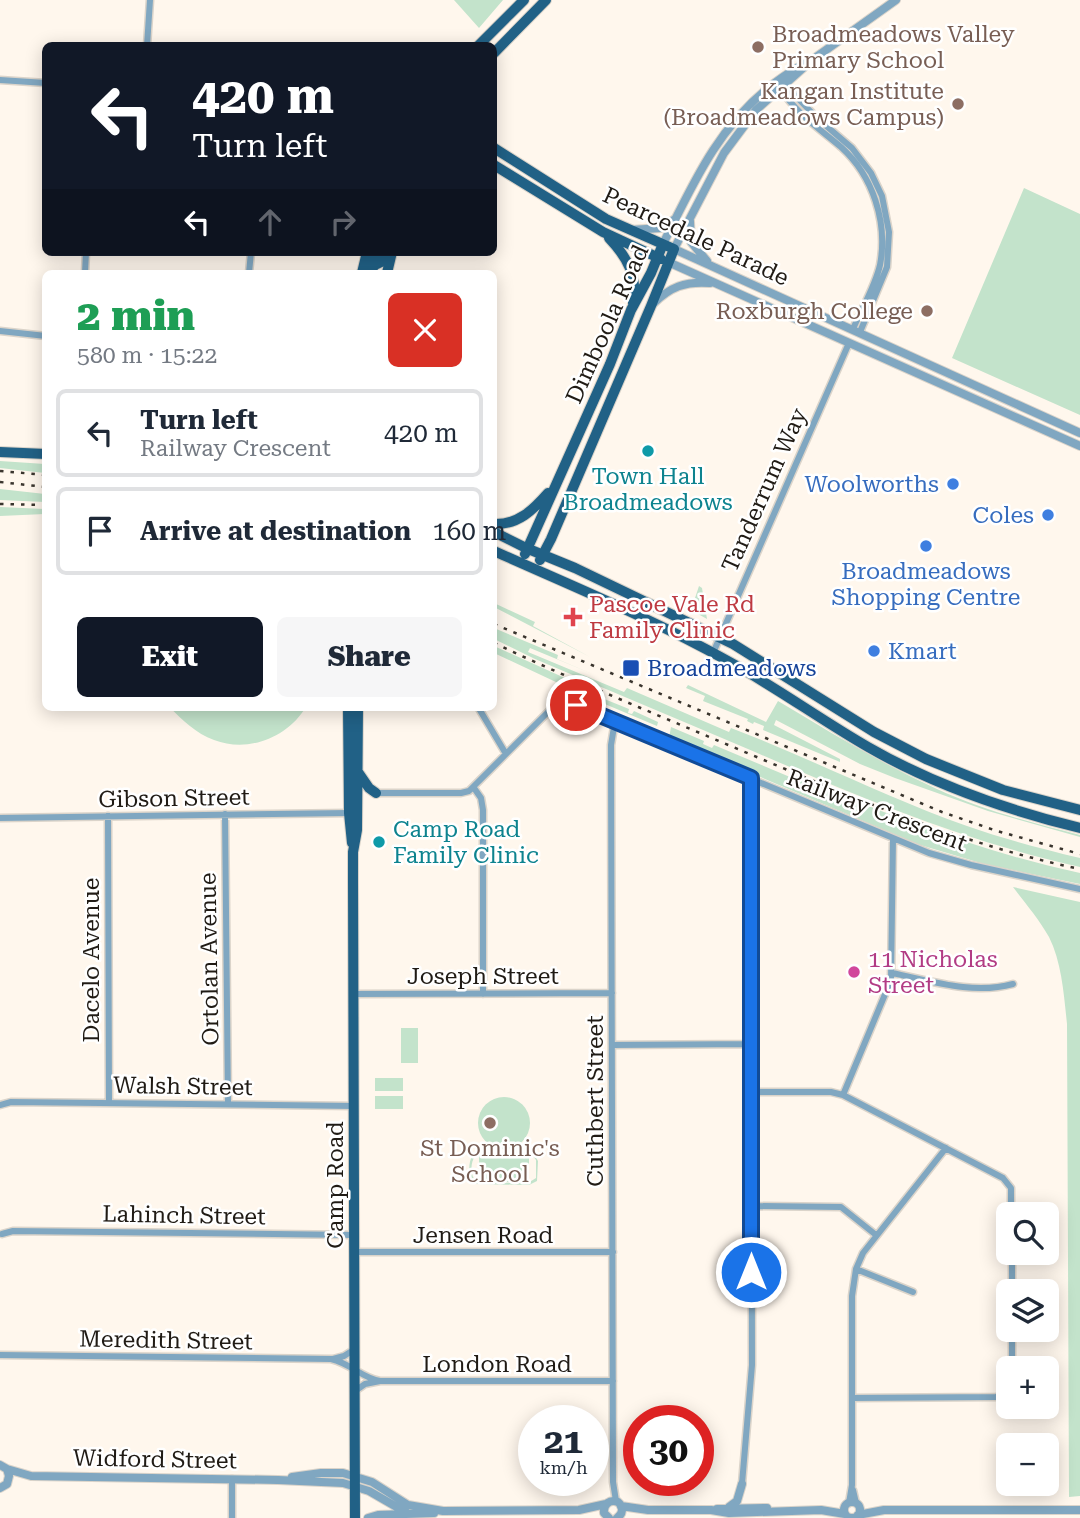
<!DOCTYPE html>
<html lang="en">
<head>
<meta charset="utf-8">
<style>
  body { margin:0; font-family:"Roboto Serif",serif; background:#f6f6f7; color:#1f2937; height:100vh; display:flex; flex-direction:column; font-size:26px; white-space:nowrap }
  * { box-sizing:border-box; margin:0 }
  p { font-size:23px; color:#747a83 }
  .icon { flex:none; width:38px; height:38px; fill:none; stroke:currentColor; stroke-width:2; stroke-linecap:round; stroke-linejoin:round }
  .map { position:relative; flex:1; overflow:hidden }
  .details { position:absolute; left:42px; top:270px; width:455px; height:441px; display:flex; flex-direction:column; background:#fff; border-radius:10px; box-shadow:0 4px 18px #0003 }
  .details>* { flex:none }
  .guide { position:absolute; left:42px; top:42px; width:455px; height:214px; border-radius:10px; box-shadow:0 4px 18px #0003; background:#111827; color:#fff; overflow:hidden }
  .buttons { position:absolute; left:996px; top:1202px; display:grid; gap:14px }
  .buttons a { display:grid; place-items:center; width:63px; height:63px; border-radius:10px; background:#fff; box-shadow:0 4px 18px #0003; font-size:35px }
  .speed { position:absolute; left:518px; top:1405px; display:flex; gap:14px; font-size:35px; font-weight:700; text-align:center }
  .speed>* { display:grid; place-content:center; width:91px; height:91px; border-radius:50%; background:#fff; box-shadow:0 4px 18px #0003; line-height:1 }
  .speed small { font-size:18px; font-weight:400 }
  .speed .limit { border:10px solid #d22; background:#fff; color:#111 }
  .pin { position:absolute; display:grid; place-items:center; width:60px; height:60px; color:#fff; margin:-30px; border:4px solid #fff; border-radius:50%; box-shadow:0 2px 7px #0007 }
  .me { position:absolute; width:77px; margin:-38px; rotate:0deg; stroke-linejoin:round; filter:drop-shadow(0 0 5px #0008) }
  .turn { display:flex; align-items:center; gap:24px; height:147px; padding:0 35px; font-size:32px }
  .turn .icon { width:91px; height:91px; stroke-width:2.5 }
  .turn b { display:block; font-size:49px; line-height:60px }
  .lanes { display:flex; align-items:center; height:66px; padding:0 35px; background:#0003; justify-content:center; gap:35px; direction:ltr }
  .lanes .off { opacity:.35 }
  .round { display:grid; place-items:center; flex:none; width:74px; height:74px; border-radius:10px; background:#f6f6f7 }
  .summary { display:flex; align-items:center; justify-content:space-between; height:119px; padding:0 35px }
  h1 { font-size:42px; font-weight:800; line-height:52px; color:#1e9e55 }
  .button { display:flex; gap:14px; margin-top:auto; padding:14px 35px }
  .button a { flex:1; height:80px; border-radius:10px; background:#111827; color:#fff; font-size:28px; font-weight:800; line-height:80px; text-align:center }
  .button a+a { background:#f6f6f7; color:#1f2937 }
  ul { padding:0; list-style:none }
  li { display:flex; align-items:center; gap:21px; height:88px; margin:0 14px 10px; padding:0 21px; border:4px solid #e0e1e3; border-radius:10px }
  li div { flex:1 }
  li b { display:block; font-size:26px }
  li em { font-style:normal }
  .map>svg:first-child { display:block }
</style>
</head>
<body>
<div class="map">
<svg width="1080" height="1518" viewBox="0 0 1080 1518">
  <rect width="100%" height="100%" fill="#fff7ed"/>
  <!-- green -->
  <path fill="#c3e3cb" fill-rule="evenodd" d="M454,0H503L479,28Z
    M1024,188L1080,214V415L952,358Z
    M0,461L45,464V473L0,468Z
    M0,489L45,494V502L0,500Z
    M0,507L45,509V514L0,516Z
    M699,586L702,588L707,619L691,610Z
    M494,603L535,622L533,626L590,657L494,607Z
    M494,628L558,655L557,659L595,675L530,648L528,652L624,692L627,688L729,732L731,728C810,758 887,798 967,826C1004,839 1042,849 1080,858V867C967,842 861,798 755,752C682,721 608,690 535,659L494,639Z
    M494,646L598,693L597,696L629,709L628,713L632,714L634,711L658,722L657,726L574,691L568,688L570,684L561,679L558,683L494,653Z
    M688,685L766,722L778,701C830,732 882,764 937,789C983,810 1032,823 1080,835V837L988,811L895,778L860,764L776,720L774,725L840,759V762L763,730L764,726L754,722L753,724L747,721L748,719L703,701L705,696L686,688Z
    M169,707H306C287,738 248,753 214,740C196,734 182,719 169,707Z
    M671,727L704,741L703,744L712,748L714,745L790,777L791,775L796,776C888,815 981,852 1080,873V884L984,864L917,844L669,738Z
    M1013,887L1080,902V1496L1069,1497L1067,1024C1064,996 1062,963 1049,937C1039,919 1025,903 1013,887Z
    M401,1028H418V1063H401Z
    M375,1078H403V1091H375Z
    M375,1096H403V1109H375Z
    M478 1123a26 26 0 1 1 52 0a26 26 0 1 1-52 0Z
    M480,1152L534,1154L538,1161L537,1181L529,1185L475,1184C468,1177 468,1164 472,1156ZM479,1155H532L536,1160V1178L528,1183L477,1182C470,1177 470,1163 475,1156Z
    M479,1155H529V1182H479Z"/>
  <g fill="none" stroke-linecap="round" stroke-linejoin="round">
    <defs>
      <path id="minor" d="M147,46L150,0
        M0,80L46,83
        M782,82L817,118L852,148L871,173L882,196L889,232L887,267L860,332
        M780,87C794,112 820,129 841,147C873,176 888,222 880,265C875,287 862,308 853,329
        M85,273L86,252
        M249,273L251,252
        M0,331L46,336
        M713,653L849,343
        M478,707L506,754
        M615,721L611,745L613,1482L616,1501
        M474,788L481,798L483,810V994
        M376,793H461L469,791L551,709L562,704H572L929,853L971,865L1080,889
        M225,814L228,1104
        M108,816L109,1103
        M0,818L349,813
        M892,973C931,981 973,995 1013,984
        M353,994L612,993
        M612,1045L751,1044
        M751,1092H831L843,1095L1003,1178L1011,1188V1214
        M843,1095L891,980L893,839
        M0,1105L11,1102L354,1106
        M751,1206L841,1207L876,1235
        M2,1234L13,1231L354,1235
        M354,1252H613
        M1012,1253V1292
        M856,1269L913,1292
        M1012,1330V1368
        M0,1355L331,1359C352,1364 360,1377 380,1381
        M333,1359L344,1356L355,1349
        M355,1391L365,1384L380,1381H613
        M852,1398L996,1397L1008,1394
        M232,1479V1518
        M742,1484L752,1365L751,778
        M853,1490L856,1503
        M849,1503L852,1485V1296L856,1269L863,1253L946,1148
        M848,1517V1518"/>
      <path id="tertiary" d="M896,0L812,60L756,110L724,153L674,249L1080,433
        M690,221L691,242L707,261
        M631,230L661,228L675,219
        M663,244C693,184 717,128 772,85C784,76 795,68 808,62
        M668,262L1080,446
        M653,304C670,287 685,281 710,283
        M0,1465L7,1469L9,1476L7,1484L0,1488
        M7,1469L31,1476L278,1480L343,1483L369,1491L407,1513
        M292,1477L321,1473H343L372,1482L408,1505L443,1511L579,1510L606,1504
        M844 1510a8 8 0 1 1 16 0a8 8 0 1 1-16 0Z
        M621,1506L648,1510H711L729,1513L821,1510L845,1514
        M729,1507L737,1501L742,1484
        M717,1509L767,1508
        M858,1515L884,1510H1080
        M368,1518L378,1515L434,1513
        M609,1518L604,1513C603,1504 610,1499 618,1502C624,1507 623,1514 617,1518"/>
      <path id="primary" d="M478,46L524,0
        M494,53L546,0
        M494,148L606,219L674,249L651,306L551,539L540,560
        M494,165L603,232L661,259
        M609,238C627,257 638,276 633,303
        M374,262L377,264L381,262L385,252
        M362,273L367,252
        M372,273L376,252
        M387,273L392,252
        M0,452L46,454
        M494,524C518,525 533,510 548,493
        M494,532L526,548L575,568L733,644L874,732L926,759L1003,790L1080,810
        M494,551C572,586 653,619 728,661C776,687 821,720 868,747C934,785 1007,810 1080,828
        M525,554L610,364L631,310L651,273L663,244
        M348,707L349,813L352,843
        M358,772L369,788L376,793
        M355,1518L353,880V852L357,830L358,707"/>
    </defs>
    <!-- minor casing -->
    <use href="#minor" stroke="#dbd4ca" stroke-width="9"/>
    <!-- tertiary casing -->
    <use href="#tertiary" stroke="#dbd4ca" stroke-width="10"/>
    <!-- primary casing -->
    <use href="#primary" stroke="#dbd4ca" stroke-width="12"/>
    <!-- minor -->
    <use href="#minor" stroke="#80a7c1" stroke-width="6"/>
    <!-- tertiary -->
    <use href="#tertiary" stroke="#80a7c1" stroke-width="8"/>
    <!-- primary -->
    <use href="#primary" stroke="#216186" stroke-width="10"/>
    <!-- rail -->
    <path stroke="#3a352e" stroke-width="2.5" stroke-dasharray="3.5 7" stroke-linecap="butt" d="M0,471L46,475
      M0,482L46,487
      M0,504L46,505
      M494,624L942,812L997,831L1080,854
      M494,643C572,680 653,713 733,747C847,795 959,844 1080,869"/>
  </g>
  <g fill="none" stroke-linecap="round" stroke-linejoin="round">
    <defs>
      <path id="route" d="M576,705L751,778V1272"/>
    </defs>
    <!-- route casing -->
    <use href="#route" stroke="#114b97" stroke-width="18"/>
    <!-- route -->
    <use href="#route" stroke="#1a73e8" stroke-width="12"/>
  </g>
  <!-- markers -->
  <g fill="#8d6e63" stroke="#fff" stroke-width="2.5">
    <circle cx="758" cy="47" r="7"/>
    <circle cx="958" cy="104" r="7"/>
    <circle cx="927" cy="311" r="7"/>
    <circle cx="490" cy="1123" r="7"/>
  </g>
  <g fill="#0f9aa8" stroke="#fff" stroke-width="2.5">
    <circle cx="648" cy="451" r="7"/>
    <circle cx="379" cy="842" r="7"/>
  </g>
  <g fill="#3f7fe0" stroke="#fff" stroke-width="2.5">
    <circle cx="953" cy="484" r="7"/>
    <circle cx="1048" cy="515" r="7"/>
    <circle cx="926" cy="546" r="7"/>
    <circle cx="874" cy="651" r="7"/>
  </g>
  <path fill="#e0444e" stroke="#fff" stroke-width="2.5" d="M569.5 606.5h7v7h7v7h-7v7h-7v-7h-7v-7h7z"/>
  <rect fill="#1a4fb4" stroke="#fff" stroke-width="2.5" x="622" y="659" width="18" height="18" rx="3.5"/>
  <circle fill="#d1479c" stroke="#fff" stroke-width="2.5" cx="854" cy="972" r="7"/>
  <g text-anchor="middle" stroke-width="5" stroke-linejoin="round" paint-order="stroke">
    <!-- education labels -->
    <g font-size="23" fill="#785e54" stroke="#fff" text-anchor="end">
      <text x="772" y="42" text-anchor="start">Broadmeadows Valley<tspan x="772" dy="26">Primary School</tspan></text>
      <text x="944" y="99">Kangan Institute<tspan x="944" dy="26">(Broadmeadows Campus)</tspan></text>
      <text x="913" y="319">Roxburgh College</text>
      <text x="490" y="1156" text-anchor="middle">St Dominic's<tspan x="490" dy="26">School</tspan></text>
    </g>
    <!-- street labels -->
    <g font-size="23" fill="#201b15" stroke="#fff">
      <text transform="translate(696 236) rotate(25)" y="8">Pearcedale Parade</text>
      <text transform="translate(607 324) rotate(-66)" y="8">Dimboola Road</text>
      <text transform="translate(764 490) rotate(-66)" y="8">Tanderrum Way</text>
      <text transform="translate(174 798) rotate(-1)" y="8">Gibson Street</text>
      <text transform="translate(877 810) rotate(21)" y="8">Railway Crescent</text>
      <text transform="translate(209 959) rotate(-91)" y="8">Ortolan Avenue</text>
      <text transform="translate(91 960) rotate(-90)" y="8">Dacelo Avenue</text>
      <text x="483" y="984">Joseph Street</text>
      <text transform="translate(183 1086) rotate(1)" y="8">Walsh Street</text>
      <text transform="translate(595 1101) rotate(-90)" y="8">Cuthbert Street</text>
      <text transform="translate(335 1185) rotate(-90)" y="8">Camp Road</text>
      <text transform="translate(184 1215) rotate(1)" y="8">Lahinch Street</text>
      <text x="483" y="1243">Jensen Road</text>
      <text transform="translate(166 1340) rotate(1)" y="8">Meredith Street</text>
      <text x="497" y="1372">London Road</text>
      <text transform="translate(155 1459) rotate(1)" y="8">Widford Street</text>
    </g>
    <!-- culture labels -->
    <g font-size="23" fill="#0d838f" stroke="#fff">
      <text x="648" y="484">Town Hall<tspan x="648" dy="26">Broadmeadows</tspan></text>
      <text x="393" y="837" text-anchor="start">Camp Road<tspan x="393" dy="26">Family Clinic</tspan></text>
    </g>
    <!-- shop labels -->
    <g font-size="23" fill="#366cbe" stroke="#fff" text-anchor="end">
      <text x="939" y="492">Woolworths</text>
      <text x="1034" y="523">Coles</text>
      <text x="926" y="579" text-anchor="middle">Broadmeadows<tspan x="926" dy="26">Shopping Centre</tspan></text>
      <text x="888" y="659" text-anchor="start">Kmart</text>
    </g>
    <!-- health labels -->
    <g font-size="23" fill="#be3a42" stroke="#fff" text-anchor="start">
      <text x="589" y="612">Pascoe Vale Rd<tspan x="589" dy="26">Family Clinic</tspan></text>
    </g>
    <!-- transit labels -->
    <g font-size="23" fill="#164399" stroke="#fff" text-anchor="start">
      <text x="647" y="676">Broadmeadows</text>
    </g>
    <!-- hotel labels -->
    <g font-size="23" fill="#b23c85" stroke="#fff" text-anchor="start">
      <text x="868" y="967">11 Nicholas<tspan x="868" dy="26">Street</tspan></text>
    </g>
  </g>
</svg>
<div class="buttons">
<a><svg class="icon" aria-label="search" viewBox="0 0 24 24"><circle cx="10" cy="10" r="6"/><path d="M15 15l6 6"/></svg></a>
<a><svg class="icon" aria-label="layers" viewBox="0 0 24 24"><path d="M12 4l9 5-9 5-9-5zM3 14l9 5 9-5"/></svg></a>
<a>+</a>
<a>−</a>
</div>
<div class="speed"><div>21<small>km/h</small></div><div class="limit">30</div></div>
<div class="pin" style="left:576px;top:705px;background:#d93025"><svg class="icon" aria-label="arrive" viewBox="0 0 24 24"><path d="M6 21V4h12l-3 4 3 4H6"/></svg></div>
<svg class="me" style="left:751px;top:1272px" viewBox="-20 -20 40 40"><circle r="17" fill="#1a73e8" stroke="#fff" stroke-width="3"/><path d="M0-11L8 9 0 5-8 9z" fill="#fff"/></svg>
<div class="guide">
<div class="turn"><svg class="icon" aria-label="left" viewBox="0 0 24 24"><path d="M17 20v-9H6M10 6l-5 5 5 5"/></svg><div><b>420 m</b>Turn left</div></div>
<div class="lanes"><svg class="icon" aria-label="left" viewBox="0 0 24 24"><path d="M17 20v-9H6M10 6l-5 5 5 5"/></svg><svg class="icon off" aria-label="ahead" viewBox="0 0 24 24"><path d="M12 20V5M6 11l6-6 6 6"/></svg><svg class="icon off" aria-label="right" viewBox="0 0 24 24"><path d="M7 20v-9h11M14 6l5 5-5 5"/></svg></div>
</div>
<section class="details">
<div class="summary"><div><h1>2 min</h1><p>580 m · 15:22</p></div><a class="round" style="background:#d93025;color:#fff"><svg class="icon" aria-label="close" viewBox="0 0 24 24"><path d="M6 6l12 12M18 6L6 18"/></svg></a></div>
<ul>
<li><svg class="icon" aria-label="left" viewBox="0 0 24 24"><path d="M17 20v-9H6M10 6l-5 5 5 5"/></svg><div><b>Turn left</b><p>Railway Crescent</p></div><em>420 m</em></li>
<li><svg class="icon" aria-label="arrive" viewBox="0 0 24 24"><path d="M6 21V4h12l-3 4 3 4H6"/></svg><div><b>Arrive at destination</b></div><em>160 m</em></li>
</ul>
<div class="button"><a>Exit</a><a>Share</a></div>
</section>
</div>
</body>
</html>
